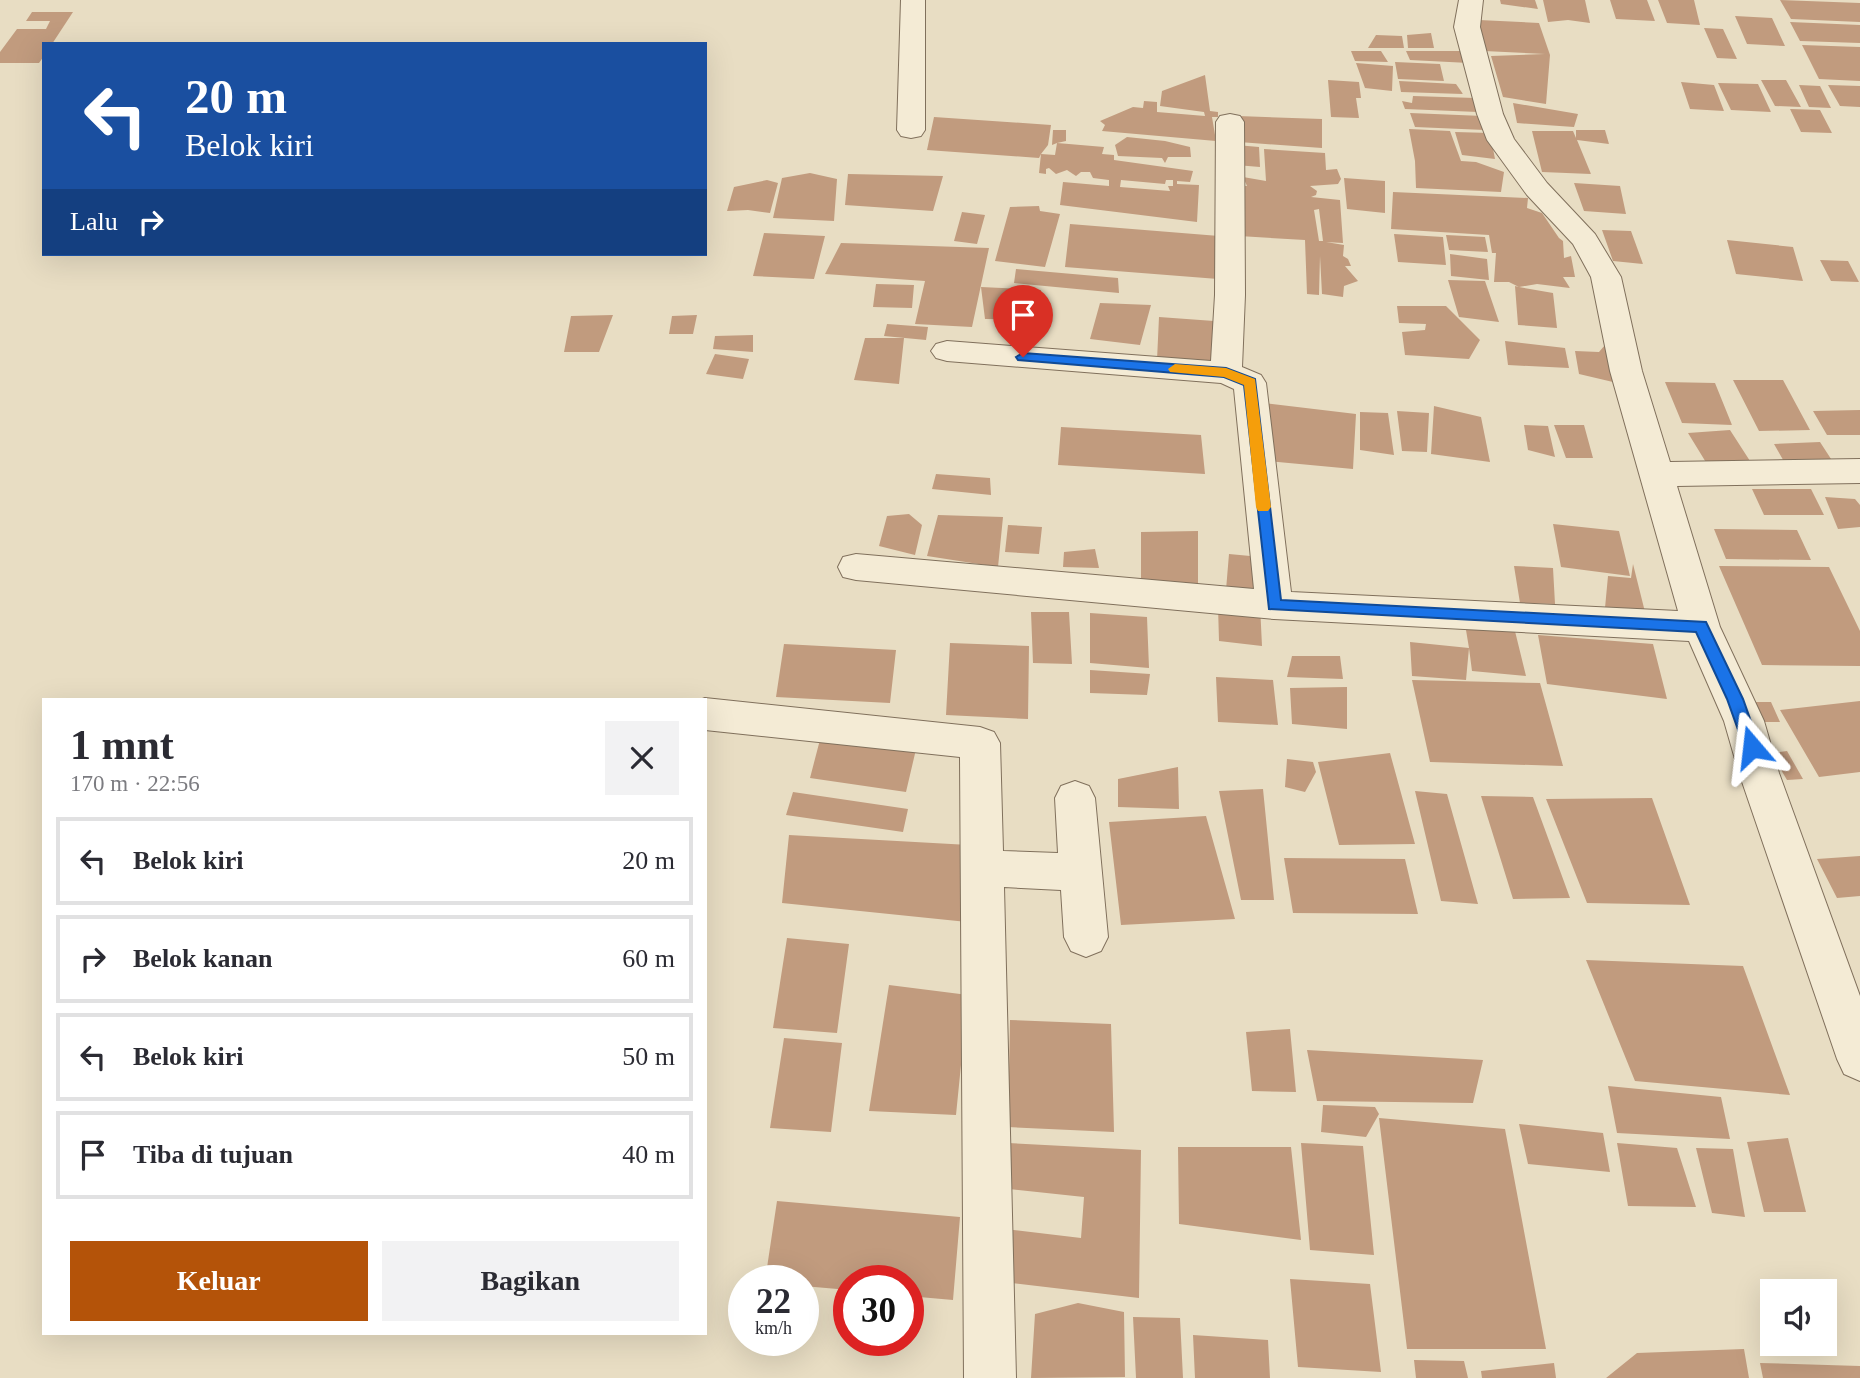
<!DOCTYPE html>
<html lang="id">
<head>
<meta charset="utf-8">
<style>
  body { margin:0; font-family:Georgia,serif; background:#f2f2f3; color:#2b2b33; height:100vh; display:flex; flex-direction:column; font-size:26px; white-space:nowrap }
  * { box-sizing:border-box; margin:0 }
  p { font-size:23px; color:#7c7c81 }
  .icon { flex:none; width:38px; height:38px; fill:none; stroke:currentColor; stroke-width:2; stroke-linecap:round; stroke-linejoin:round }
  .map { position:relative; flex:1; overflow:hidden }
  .drawer { position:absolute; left:42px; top:698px; width:665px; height:637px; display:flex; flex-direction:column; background:#fff; border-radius:0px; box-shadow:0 7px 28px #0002 }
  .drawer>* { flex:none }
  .guide { position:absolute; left:42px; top:42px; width:665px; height:214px; border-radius:0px; box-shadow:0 7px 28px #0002; background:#1a4fa0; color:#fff; overflow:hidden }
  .fabs { position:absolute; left:1760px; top:1279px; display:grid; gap:14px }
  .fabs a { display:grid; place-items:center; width:77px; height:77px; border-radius:0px; background:#fff; box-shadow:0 7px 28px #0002; font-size:35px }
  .speed { position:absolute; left:728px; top:1265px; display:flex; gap:14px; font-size:35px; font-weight:700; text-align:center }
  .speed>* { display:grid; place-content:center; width:91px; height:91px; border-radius:50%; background:#fff; box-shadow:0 7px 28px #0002; line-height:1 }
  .speed small { font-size:18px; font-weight:400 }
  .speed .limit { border:10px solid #d22; background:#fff; color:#111 }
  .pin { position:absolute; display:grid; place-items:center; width:60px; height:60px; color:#fff; margin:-72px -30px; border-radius:50% 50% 50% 0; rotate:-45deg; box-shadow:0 0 7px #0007 }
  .pin .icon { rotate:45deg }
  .me { position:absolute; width:77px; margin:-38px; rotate:343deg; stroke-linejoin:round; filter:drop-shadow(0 0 5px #0008) }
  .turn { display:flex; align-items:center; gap:24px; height:147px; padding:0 28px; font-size:32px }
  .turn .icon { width:91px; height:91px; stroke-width:2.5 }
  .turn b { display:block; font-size:49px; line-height:60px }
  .then { display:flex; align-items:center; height:66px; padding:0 28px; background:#0003; gap:14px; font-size:26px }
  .round { display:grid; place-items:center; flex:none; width:74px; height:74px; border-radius:0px; background:#f2f2f3 }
  .headline { display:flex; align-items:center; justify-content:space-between; height:119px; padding:0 28px }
  h1 { font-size:42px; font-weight:700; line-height:52px }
  .action { display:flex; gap:14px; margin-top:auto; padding:14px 28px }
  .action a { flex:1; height:80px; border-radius:0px; background:#b45309; color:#fff; font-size:28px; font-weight:700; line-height:80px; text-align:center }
  .action a+a { background:#f2f2f3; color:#2b2b33 }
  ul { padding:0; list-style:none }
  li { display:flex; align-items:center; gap:21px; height:88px; margin:0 14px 10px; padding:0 14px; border:4px solid #e1e1e2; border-radius:0px }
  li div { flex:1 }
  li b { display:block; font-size:26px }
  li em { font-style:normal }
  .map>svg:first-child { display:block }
</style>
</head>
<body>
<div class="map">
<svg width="1860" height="1378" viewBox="0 0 1860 1378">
  <rect width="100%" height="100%" fill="#e8ddc3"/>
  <!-- building -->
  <path fill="#c19b7e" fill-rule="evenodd" d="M1500,0H1535L1538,9L1501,4Z
    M1543,0H1585L1590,23L1568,20L1548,22Z
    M1610,0H1647L1655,21L1616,19Z
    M1658,0H1694L1700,25L1667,23Z
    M1780,0L1860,3V22L1791,19Z
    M32,12H73L52,44H44V56L39,63H0V52L17,29H46L50,21H26Z
    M1735,16L1772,18L1785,46L1747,44Z
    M1479,20L1539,23L1550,55L1546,104L1503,97L1491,56L1545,54L1484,51Z
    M1790,22L1860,25V43L1800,41Z
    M1704,28L1723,29L1737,59L1717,58Z
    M1431,33L1434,48H1408L1407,35Z
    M1376,35L1402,36L1404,48H1368Z
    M1802,45L1860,47V81L1819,79Z
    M1351,51H1381L1388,62L1355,61Z
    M1406,51H1464L1469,63L1410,60Z
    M1395,62L1440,64L1444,81L1398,79Z
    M1356,63L1393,66L1392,91L1365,88Z
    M1205,75L1210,111L1218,112V117H1212L1216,141L1102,131L1105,125L1100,121L1133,107L1143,108L1144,101L1157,102V112L1205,116L1204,112L1160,106L1162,91Z
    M1328,80L1359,82L1361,98H1356L1359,118L1331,117Z
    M1761,80H1786L1801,107L1775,106Z
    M1399,81L1456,84L1463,94L1401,92Z
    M1681,82L1714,85L1724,111L1690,109Z
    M1718,83L1758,84L1771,112L1731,110Z
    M1799,85L1820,86L1831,108L1809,107Z
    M1828,85L1860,86V107L1840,106Z
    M1413,96L1475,98L1478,112L1405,109L1402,101L1412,103Z
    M1513,103L1578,114L1574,127L1517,123Z
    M1790,109L1820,110L1832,133L1801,132Z
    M1410,113L1483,116L1485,130L1415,127Z
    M1238,116L1322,119V148L1239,142Z
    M934,117L1051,125L1048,145L1041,154L1055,155L1057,143L1052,145L1053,130H1066V141L1057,143L1104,147L1102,154L1114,155V160L1193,171L1190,182L1177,181V184L1199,185L1197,222L1060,205L1063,182L1109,186V180L1093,178L1090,172H1081L1076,176L1067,170L1056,174L1049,168L1046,169V174L1039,173L1041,154L1039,158L927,150ZM1121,180L1165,184L1166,180H1173V186H1168L1170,191L1120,187Z
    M1409,129L1450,131L1461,161L1476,162L1504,172L1501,192L1416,188L1415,161Z
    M1576,130H1605L1609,144L1577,140L1591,174L1542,172L1532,131H1573L1576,138Z
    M1455,132L1490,133L1495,159L1462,155Z
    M1127,137L1165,141L1190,147L1191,157H1168L1165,163L1162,158L1118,156L1115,145Z
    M1236,145L1259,147L1260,167L1236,165Z
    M1264,149L1325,153L1326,170L1337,169L1341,179L1338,184L1310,186L1317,191L1316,195L1311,197L1340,200L1343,243L1326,242L1344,245L1343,256L1348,259L1351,266H1345L1358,281L1344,286L1343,297L1322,294L1320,256L1319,295L1307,294L1305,240L1239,236L1234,186H1247L1243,177L1266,181ZM1319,209L1323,241H1319L1314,210Z
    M810,173L837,179L834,221L773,218L782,178Z
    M848,174L943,176L933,211L845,205Z
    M1344,178L1385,181V213L1347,209Z
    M767,180L778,183L770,213L748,210L727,211L734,187Z
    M1574,183L1620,186L1626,214L1584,211Z
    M1393,192L1528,198L1527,208L1542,213L1559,238L1541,235L1559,238L1563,241L1564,258L1571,256L1575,277H1563L1570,288L1537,284L1519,287L1553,293L1557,328L1518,325L1515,286L1519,287L1509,282H1494L1496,253H1492L1489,235L1391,229Z
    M1039,206L1040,211L1060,214L1045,267L995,261L1010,207Z
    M962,212L985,215L977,244L954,241Z
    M1070,224L1219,236L1218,279L1065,267Z
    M1602,230L1631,231L1643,264L1613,261Z
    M764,233L825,236L814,279L753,276Z
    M1394,234L1443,237L1446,265L1398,262Z
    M1446,235L1485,237L1488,252L1449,250Z
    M1727,240L1793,247L1803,281L1736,274Z
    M841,243L989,248L972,327L915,324L925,281L825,274Z
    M1450,254L1487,259L1489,280L1451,276Z
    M1820,260L1848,261L1859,282L1831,281Z
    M1016,269L1118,278L1119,293L1014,283Z
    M1448,280L1485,281L1499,322L1459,317Z
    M876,284L914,285L912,308L873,307Z
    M981,287L1041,290L1038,320L985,319Z
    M1100,303L1151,305L1140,345L1090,339Z
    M1397,306H1446L1480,340L1469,359L1405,355L1402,332L1425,330L1426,324L1399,323Z
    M613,315L599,352H564L571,316Z
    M697,315L693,334H669L672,316Z
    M1159,317L1214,321L1213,365L1157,360Z
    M887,324L928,327L926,340L884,336Z
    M753,335V352L713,349L715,336Z
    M865,338H904L899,384L854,380Z
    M1505,341L1565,348L1569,368L1508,365Z
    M1605,345L1613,382L1579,374L1575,351L1599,352Z
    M715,354L749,359L743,379L706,374Z
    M1733,380H1783L1810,430L1759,431Z
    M1665,382L1715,383L1732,425L1682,423Z
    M1256,402L1356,414L1353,469L1266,461Z
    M1434,406L1481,417L1490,462L1431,454Z
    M1860,410V435H1827L1813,411Z
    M1397,411L1429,413L1427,452L1402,451Z
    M1360,412L1388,413L1394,455L1360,450Z
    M1524,425L1548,426L1555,457L1528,450Z
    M1554,425H1584L1593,458H1566Z
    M1061,427L1201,435L1205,474L1058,465Z
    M1730,430L1750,461L1707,464L1688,433Z
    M1820,442L1833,462L1786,465L1774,444Z
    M936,474L990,478L991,495L932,489Z
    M1752,489H1811L1824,515H1764Z
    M1825,497L1855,499L1860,505V527L1838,529Z
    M909,514L922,525L915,555L879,546L887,516Z
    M938,515L1003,517L998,567L927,556Z
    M1553,524L1619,531L1630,576L1561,567Z
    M1008,525L1042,527L1039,554L1005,552Z
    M1714,529L1797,530L1811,560L1726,559Z
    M1198,531V585L1141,583V532Z
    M1095,549L1099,568L1063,567L1064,552Z
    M1229,554L1261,557L1263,593L1226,590Z
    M1633,564L1646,616L1605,608L1608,576L1631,578Z
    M1514,566L1553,568L1555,604L1520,603Z
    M1719,566L1829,567L1860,631V666L1762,665Z
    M1260,605L1262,646L1219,641L1218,606Z
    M1031,612H1069L1072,664L1033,663Z
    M1090,613L1147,617L1149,668L1090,663Z
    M1513,623L1526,676L1472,671L1469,648L1466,680L1412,676L1410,642L1469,648L1465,624Z
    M1538,635L1653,644L1667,699L1547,684Z
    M950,643L1029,646L1028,719L946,715Z
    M784,644L896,650L890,703L776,697Z
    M1292,656H1340L1343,679L1287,677Z
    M1090,670L1150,674L1147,695L1090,693Z
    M1216,677L1273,680L1278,725L1218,722Z
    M1412,680L1540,683L1563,766L1430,762Z
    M1347,687V729L1292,724L1290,688Z
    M1860,701V772L1819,777L1780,710Z
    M1740,702H1771L1780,722H1749Z
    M822,732L917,745L906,792L810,778Z
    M1787,751L1803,779L1787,780L1771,753Z
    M1390,753L1415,844L1339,845L1318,762Z
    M1287,759L1313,762L1316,772L1305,792L1285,787Z
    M1178,767L1179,809L1118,807V779Z
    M1263,789L1274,900H1241L1219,791Z
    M1415,791L1447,794L1478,904L1441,901Z
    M793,792L908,809L903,832L786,815Z
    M1481,796L1533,797L1570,898L1513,899Z
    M1652,798L1690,905L1587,903L1546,799Z
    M1206,816L1235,919L1121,925L1109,822Z
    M789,835L969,845L977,923L782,903Z
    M1860,856V896L1837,898L1817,859Z
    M1284,858L1405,859L1418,914L1293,913Z
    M787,938L849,944L837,1033L773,1028Z
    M1586,960L1743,966L1790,1095L1635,1081Z
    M889,985L968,995L956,1115L869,1111Z
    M1010,1020L1111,1024L1114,1132L1008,1127Z
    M1290,1029L1296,1092L1252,1091L1246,1032Z
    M784,1038L842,1043L831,1132L770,1128Z
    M1307,1050L1483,1060L1473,1103L1317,1101Z
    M1608,1086L1721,1097L1730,1139L1617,1133Z
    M1323,1105L1375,1107L1379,1114L1366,1137L1321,1132Z
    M1379,1118L1505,1129L1546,1349H1407Z
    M1519,1124L1603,1133L1610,1172L1528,1164Z
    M1788,1138L1806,1212H1764L1747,1142Z
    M1008,1143L1141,1150L1139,1298L995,1281L1005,1229L1081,1238L1084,1197L1009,1189Z
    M1301,1143L1363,1146L1374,1255L1310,1250Z
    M1617,1143L1677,1148L1696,1207L1628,1206Z
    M1178,1147H1291L1301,1240L1179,1224Z
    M1696,1148L1733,1149L1745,1217L1712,1213Z
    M777,1201L960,1217L953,1300L908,1296V1281H849V1290L803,1286V1281H765Z
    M1290,1279L1370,1284L1381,1372L1298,1367Z
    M1078,1303L1124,1312L1125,1377L1031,1378L1035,1314Z
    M1133,1317L1180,1318L1183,1378H1136Z
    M1193,1335L1268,1340L1270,1378H1195Z
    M1744,1349L1749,1378H1606L1637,1353Z
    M1414,1360L1464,1361L1468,1378H1416Z
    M1554,1363L1556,1378H1482L1481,1371Z
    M1760,1363L1860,1366V1378H1763Z"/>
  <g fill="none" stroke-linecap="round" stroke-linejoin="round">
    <defs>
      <path id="minor" d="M901,0H925V130L921,136L911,138L901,136L897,130Z
        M1459,0H1483L1480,27L1503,114L1514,139L1547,183L1595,234L1621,277L1642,371L1670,462L1860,459V483L1677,486L1720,627L1764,721L1779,773L1860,996V1081L1844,1074L1837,1059L1739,773L1724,721L1689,641L1274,619L856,580L843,577L838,567L843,557L856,554L1254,589L1234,389L1221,383L947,361L936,358L931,351L936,344L947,341L1211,361L1215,295L1216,122L1220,116L1230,114L1240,116L1244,122L1245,295L1242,367L1261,375L1266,383L1291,592L1678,611L1610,371L1591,277L1573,244L1527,195L1487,140L1477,114L1454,27Z
        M705,698L980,727L994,732L1000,743L1003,851L1058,853L1055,798L1061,786L1075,781L1089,786L1095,798L1108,937L1101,951L1086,957L1071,951L1064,937L1061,890L1004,887L1016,1378H964L960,757L705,730V700H700Z"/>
    </defs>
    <!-- minor casing -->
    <use href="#minor" stroke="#80705c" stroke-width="2"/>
    <!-- minor -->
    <use href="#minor" fill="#f4ebd5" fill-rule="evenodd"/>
  </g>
  <!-- route -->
  <path fill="#1a73e8" stroke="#114b97" stroke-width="2" d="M1023,353L1226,368L1255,379L1281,600L1706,622L1743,699L1760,747L1757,752H1746L1727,699L1696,632L1269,609L1244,385L1224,377L1018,360L1016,357Z"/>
  <!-- slow -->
  <path fill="#f59e0b" d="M1175,364L1226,368L1255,379L1271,507L1268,511H1258L1256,507L1244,385L1224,377L1170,372L1168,369Z"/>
</svg>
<div class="fabs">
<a><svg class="icon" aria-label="sound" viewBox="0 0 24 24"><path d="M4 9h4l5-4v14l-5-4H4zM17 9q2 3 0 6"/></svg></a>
</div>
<div class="speed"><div>22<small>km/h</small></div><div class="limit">30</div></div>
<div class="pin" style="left:1023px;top:357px;background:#d93025"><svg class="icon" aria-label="arrive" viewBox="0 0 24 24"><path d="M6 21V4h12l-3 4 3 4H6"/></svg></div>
<svg class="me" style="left:1752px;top:747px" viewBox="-20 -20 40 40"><path d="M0-17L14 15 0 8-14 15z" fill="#1a73e8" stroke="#fff" stroke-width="4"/></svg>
<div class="guide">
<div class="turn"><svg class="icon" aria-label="left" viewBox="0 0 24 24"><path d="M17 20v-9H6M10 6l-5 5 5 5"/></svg><div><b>20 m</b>Belok kiri</div></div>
<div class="then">Lalu<svg class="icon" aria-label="right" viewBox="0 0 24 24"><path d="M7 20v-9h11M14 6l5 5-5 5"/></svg></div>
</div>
<section class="drawer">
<div class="headline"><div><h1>1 mnt</h1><p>170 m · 22:56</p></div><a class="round"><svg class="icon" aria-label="close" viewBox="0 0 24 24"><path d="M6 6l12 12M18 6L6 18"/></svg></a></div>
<ul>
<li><svg class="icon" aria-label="left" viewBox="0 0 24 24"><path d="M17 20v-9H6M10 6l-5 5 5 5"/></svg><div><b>Belok kiri</b></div><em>20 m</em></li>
<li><svg class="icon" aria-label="right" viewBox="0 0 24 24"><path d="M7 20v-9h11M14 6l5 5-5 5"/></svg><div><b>Belok kanan</b></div><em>60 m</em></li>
<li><svg class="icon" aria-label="left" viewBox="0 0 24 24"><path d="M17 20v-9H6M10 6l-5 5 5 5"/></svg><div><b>Belok kiri</b></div><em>50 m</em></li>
<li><svg class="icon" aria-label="arrive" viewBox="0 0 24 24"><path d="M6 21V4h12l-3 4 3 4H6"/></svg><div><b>Tiba di tujuan</b></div><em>40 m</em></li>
</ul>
<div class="action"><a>Keluar</a><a>Bagikan</a></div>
</section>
</div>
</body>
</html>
